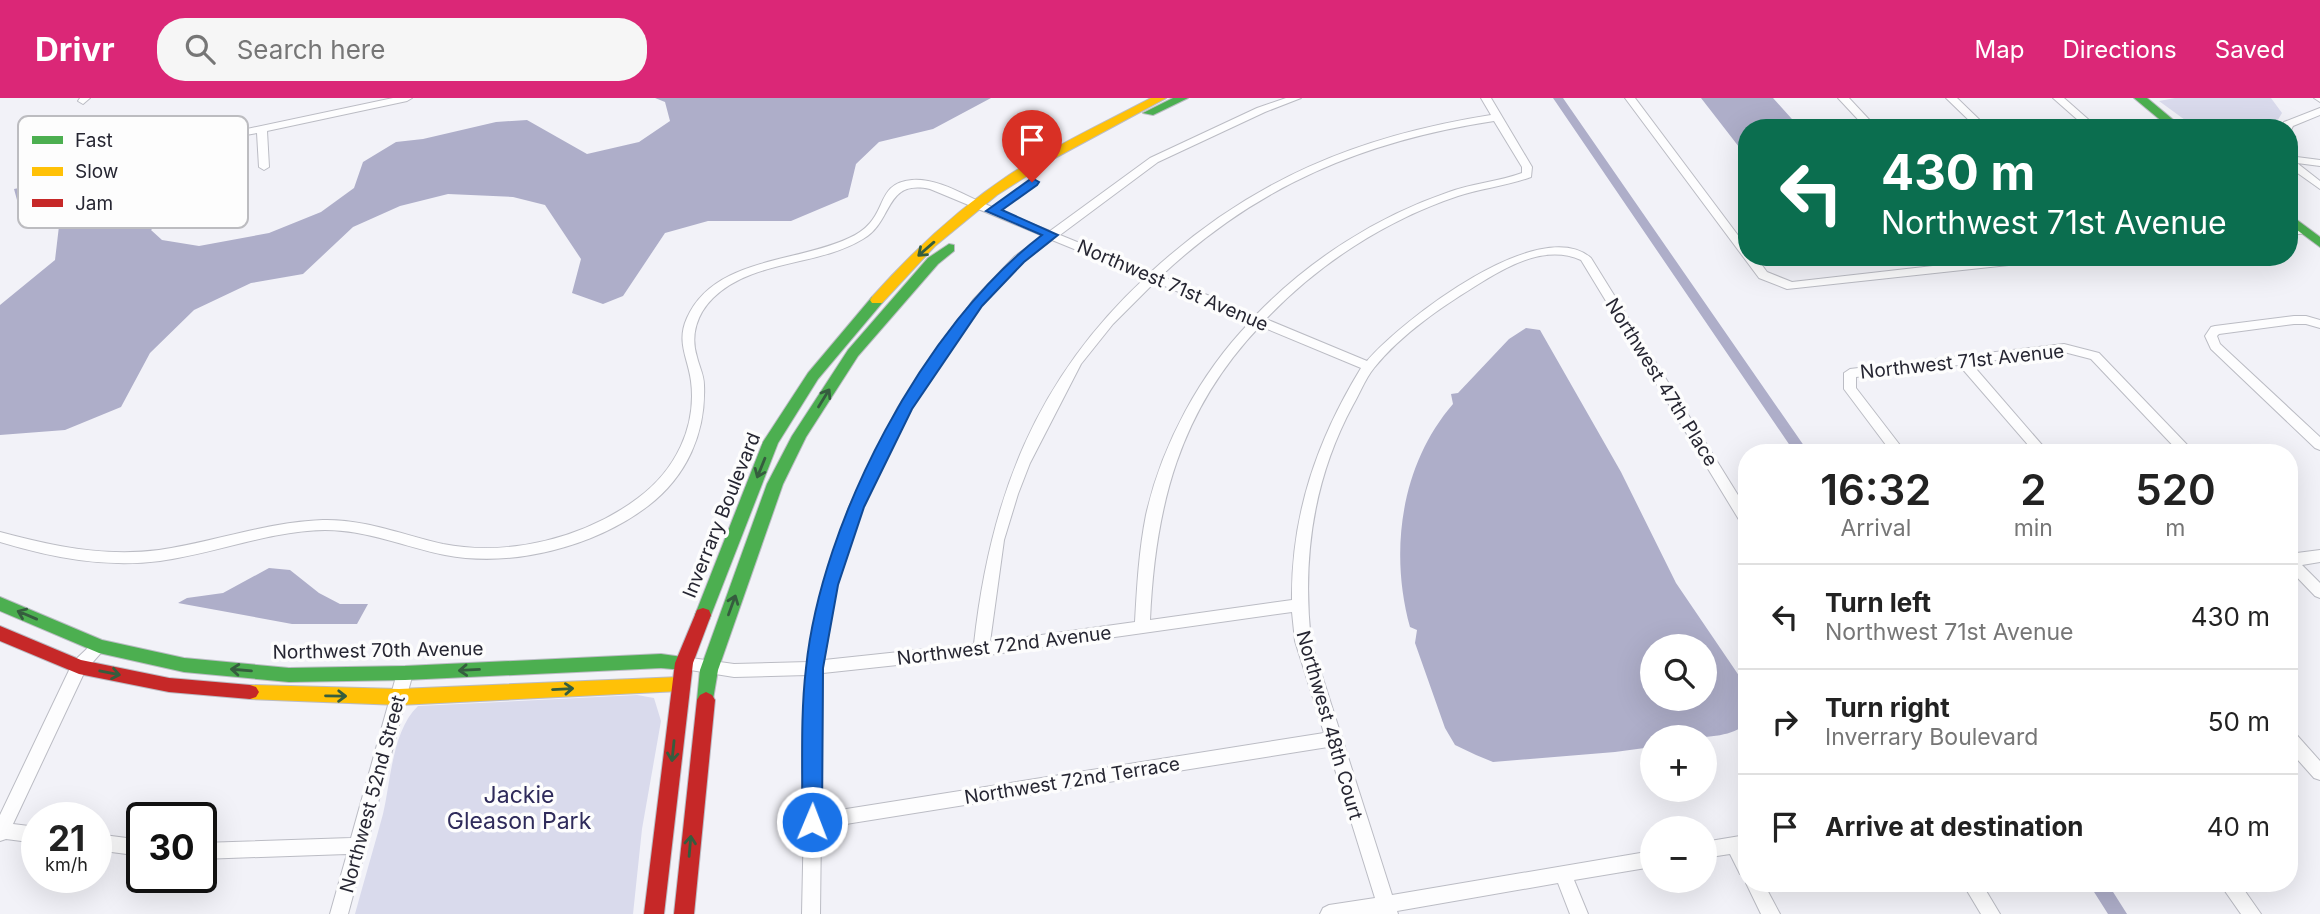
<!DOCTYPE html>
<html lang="en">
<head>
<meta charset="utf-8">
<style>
  body { margin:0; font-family:Inter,sans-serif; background:#f6f6f6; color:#222; height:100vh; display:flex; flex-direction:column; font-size:26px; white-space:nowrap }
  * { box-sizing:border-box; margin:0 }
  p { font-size:23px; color:#767676 }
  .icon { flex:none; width:38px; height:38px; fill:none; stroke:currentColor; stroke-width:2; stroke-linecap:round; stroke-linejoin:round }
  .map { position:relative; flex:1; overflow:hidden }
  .side { position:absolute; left:1738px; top:346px; width:560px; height:448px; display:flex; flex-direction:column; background:#fff; border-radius:28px; box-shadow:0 7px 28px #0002 }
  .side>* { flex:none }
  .hud { position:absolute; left:1738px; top:21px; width:560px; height:147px; border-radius:28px; box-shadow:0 7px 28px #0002; background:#0b6e4f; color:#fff; overflow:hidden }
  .fabs { position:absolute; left:1640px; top:536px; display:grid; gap:14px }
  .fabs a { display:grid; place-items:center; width:77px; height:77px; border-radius:50%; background:#fff; box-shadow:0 7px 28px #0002; font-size:35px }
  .speed { position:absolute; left:21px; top:704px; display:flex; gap:14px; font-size:35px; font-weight:700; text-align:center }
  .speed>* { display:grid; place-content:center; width:91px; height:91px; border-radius:50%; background:#fff; box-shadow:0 7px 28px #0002; line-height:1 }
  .speed small { font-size:18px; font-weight:400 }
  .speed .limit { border:4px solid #111; border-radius:10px; background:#fff; color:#111 }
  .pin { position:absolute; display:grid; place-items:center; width:60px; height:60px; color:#fff; margin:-72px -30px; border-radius:50% 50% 50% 0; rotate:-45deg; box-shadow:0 0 7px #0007 }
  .pin .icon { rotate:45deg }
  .me { position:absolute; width:77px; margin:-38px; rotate:1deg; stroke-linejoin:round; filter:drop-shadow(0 0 5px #0008) }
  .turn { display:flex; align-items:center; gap:24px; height:147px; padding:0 28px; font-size:32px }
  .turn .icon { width:91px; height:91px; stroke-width:2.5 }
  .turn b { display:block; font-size:49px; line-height:60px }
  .eta { display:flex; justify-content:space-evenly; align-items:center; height:119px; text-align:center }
  .eta b { font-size:42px; font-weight:600; line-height:49px }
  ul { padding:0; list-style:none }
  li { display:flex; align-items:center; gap:21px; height:105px; padding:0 28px; border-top:2px solid #e0e0e0 }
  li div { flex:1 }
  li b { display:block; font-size:26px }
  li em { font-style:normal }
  header { display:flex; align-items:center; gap:42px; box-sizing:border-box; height:98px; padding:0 35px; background:#db2777; color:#fff }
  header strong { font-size:33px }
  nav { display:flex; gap:38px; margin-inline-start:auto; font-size:24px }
  .search { width:490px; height:63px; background:#f6f6f6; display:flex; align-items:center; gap:18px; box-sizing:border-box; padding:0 24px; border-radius:28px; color:#767676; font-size:26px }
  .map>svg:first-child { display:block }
</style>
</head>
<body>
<header>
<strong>Drivr</strong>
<div class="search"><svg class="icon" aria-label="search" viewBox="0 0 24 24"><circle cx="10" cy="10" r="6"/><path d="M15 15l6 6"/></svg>Search here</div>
<nav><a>Map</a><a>Directions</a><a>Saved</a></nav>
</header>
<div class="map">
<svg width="2320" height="816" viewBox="0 0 2320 816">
  <rect width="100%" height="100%" fill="#f2f2f8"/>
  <!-- green -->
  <path fill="#d9daec" d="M2175,0H2271L2282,15L2273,30H2196L2159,3Z
    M637,597L654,600L661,623L642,731L633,816H355C364,783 374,749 383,716C391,682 392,633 418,608Z"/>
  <!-- water -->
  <path fill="#aeaec9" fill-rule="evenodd" d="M655,0H991L933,31L879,44L856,66L848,99L791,123H708L665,135L623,198L603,206L572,195L581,161L545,107L513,99L448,96L400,108L353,129L303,176L251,185L194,212L150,255L121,309L65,332L0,337V207L55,162L59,128L17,102L14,91L74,79L186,98L151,132L162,142L199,148L269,135L321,114L354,90L363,64L396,44L423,41L496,24L527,22L587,56L639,44L670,23L665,4Z
    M1701,0H1773L1800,30H1746V58Z
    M1526,230L1540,232L1621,374L1676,485L1746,588V626C1726,644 1679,639 1652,639V649L1615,654L1493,664L1476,657L1455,647L1445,630L1415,545L1417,532L1410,529C1389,453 1401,366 1453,306L1451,296L1458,295L1509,241ZM1652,548H1704V600H1652Z
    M269,470L290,472L319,495L340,506H368L357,526H292L178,505L187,500L223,495Z"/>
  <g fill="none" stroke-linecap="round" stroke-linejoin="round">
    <!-- canal -->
    <path fill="#aeaec9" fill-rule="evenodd" d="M1553,0H1563L1809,355H1795Z
      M2089,786H2108L2127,816H2108Z"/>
    <defs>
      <path id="street" d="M80,0H90L83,6L78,3Z
        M393,0H412L407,3L267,33L269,69L264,72L259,69L257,35C204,46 150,32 97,25L92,22L97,19L207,34H233Z
        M1286,0H1301L1265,14L1158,64L1060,137L1151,174C1251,82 1358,38 1491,17L1481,0H1491L1532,69L1531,79C1507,88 1482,90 1458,98C1386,122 1318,166 1266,221L1367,263C1401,223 1540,115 1591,160L1746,410V426L1741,425L1581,162C1547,147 1511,166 1482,184C1443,208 1402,235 1374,270C1365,281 1360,295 1353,307C1313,381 1302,460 1311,543L1392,797L1652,753V769L1574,782L1588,816H1570L1558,785L1397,813L1398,816H1320L1323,810L1329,807L1375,800L1328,649L821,730L820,816H802L807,577L734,579L684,571L679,570L676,565L679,560L684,559L734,566L808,564L823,487L849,409L898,309L973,202L1015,158L1043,138L930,91C884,81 894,123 863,141C817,169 753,161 713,200C697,216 690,237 697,259C699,268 704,277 704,287C706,335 687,378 648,408C594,449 512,470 445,457C405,449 367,432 325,432C269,433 216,455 160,463C105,470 53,460 0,444V434C52,448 104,459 159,452C214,444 267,424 323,422C365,421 403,437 443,446C508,459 585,440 638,400C675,373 697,329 691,283C688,260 676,244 687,220C714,159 797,165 849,140C856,137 864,132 870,125C886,107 880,85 912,82C937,80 962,96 985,106C1006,115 1028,124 1050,133L1150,60L1257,10ZM1494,23L1522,69V75C1498,84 1473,85 1449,94C1376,119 1309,162 1256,217L1161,178C1258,87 1364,43 1494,23ZM1052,142L1145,180C1036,281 990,400 974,546L824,562L837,487L863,409L911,310L981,208L1023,164ZM1155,184L1250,224C1200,276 1162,346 1146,417C1139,452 1137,488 1135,524L990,544L1004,442L1018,396L1030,365L1081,266L1113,226ZM1260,228L1361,270C1317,342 1291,417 1292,502L1150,522C1155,409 1179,313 1260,228ZM1292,514L1295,543L1324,635L821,715L823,575L981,558Z
        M1625,0H1635L1746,148V159H1756L1767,174L1792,184L2012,159H2052L2046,163L1787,191L1759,180Z
        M1838,0H1849L1877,30H1866Z
        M1946,0H1957L1988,30H1977Z
        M2053,0H2064L2098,30H2087Z
        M2314,0H2320V4Z
        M2320,10V17L2293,28L2291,32L2289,30H2282L2284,24Z
        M2289,58L2320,62V68L2297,65L2320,83V91L2289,69Z
        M2305,130L2311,133L2309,135L2289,137V131Z
        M2294,218H2306L2320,222V230L2306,226H2294L2219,236L2217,238L2220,246L2320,339V352L2315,350L2211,251L2205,238L2211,229L2215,228Z
        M2064,246L2099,255L2195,355H2180L2091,261L2064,254L1971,265L2049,355H2035L1959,267L1856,279V290L1906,355H1892L1844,291V275L1850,271Z
        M2320,452V464L2302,467L2320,485V500L2315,498L2289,471V456Z
        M99,542L104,544L107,548L85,573L13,726L37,729V745L6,741L0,743V717L73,564L94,544Z
        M405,569L411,570L413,575L348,816H330L347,756L201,761V745L351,740L397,575L399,570Z
        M2289,633L2295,635L2320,663V682L2314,680L2289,652Z
        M96,736L142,742V758L96,752Z
        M1746,737V778L1740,776L1730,756L1704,760V744Z
        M1746,785L1764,786L1780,816H1761Z
        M1963,786H1982L2000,816H1981Z
        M2220,786H2240L2261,816H2241Z"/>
      <path id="fast" d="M1173,0H1188L1153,17L1143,15Z
        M2134,0H2147L2183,30H2170Z
        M2289,116L2320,139V149L2289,126Z
        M949,146L954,147V153L938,166L858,258L806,339L783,386L718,572L712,607L706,610L700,607L697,602L700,572L767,386L792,338L848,252L928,160Z
        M877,198L882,199L884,202L882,205L818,281L778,345L711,517L709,522L703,524L697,522L695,517L763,344L808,275L872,199Z
        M0,499L102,542L184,560L289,570L405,568L661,556L690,560L693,565L690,570L684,572L661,570L405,582L289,584L184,574L99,555L0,513Z"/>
      <path id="slow" d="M1151,0H1166L1055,60L997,97L935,148L882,205H872L870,202L872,199C913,153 958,111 1009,77C1054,48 1104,25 1151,0Z
        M680,579L686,581L689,586L686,591L680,593L399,607L250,601L244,599L241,594L244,589L250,587L399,591Z"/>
      <path id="jam" d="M703,510L709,512L711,517L693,565L664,816H644L675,565L695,517L697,512Z
        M0,528L81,562L169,580L250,587L256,589L259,594L256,599L250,601L169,594L79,576L0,543Z
        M706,594L712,597L715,602L694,816H674L697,602L700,597Z"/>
    </defs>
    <!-- street casing -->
    <use href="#street" stroke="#bbbcc4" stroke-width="2"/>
    <!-- fast casing -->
    <use href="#fast" stroke="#bbbcc4" stroke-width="2"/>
    <!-- slow casing -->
    <use href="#slow" stroke="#bbbcc4" stroke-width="2"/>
    <!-- jam casing -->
    <use href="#jam" stroke="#bbbcc4" stroke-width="2"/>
    <!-- street -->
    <use href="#street" fill="#fdfdfe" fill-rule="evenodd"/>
    <!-- fast -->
    <use href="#fast" fill="#4caf50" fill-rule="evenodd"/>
    <!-- slow -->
    <use href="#slow" fill="#ffc107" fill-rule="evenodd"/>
    <!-- jam -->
    <use href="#jam" fill="#c62828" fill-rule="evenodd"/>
  </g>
  <!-- one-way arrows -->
  <defs><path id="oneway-shaft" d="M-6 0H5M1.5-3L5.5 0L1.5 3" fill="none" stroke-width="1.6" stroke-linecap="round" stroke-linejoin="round" transform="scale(1.75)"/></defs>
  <g stroke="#355d3e">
    <use href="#oneway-shaft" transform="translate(926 151) rotate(139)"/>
    <use href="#oneway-shaft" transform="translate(824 300) rotate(-58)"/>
    <use href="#oneway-shaft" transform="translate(761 370) rotate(112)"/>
    <use href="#oneway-shaft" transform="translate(732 507) rotate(-70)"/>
    <use href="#oneway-shaft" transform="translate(27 517) rotate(-157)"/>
    <use href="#oneway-shaft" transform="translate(241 572) rotate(-175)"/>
    <use href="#oneway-shaft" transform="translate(469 572) rotate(177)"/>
    <use href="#oneway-shaft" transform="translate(110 575) rotate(11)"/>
    <use href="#oneway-shaft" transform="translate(563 591) rotate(-3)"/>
    <use href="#oneway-shaft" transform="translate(336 598) rotate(1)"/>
    <use href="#oneway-shaft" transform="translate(673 653) rotate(96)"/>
    <use href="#oneway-shaft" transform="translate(690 748) rotate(-85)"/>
  </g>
  <!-- route -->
  <path fill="#1a73e8" stroke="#114b97" stroke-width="2" d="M1032,80L1039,84L1037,87L1002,112L1058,137L1024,164L982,208L912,311L864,409L838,487L823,570L822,724L819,730L812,733L805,730L802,724C803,673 800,620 806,570C821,423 924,227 1042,137L986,113Z"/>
  <g text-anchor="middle" stroke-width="7" stroke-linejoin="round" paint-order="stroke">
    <!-- street labels -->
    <g font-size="19" fill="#262632" stroke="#fdfdfd">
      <text transform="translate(1173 187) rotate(23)" y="7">Northwest 71st Avenue</text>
      <text transform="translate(1962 263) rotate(-6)" y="7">Northwest 71st Avenue</text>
      <text transform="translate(1662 284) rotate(58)" y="7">Northwest 47th Place</text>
      <text transform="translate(721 417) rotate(-68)" y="7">Inverrary Boulevard</text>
      <text transform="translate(1004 547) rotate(-7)" y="7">Northwest 72nd Avenue</text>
      <text transform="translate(378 552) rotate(-1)" y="7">Northwest 70th Avenue</text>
      <text transform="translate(1330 627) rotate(74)" y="7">Northwest 48th Court</text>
      <text transform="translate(1072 682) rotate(-9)" y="7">Northwest 72nd Terrace</text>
      <text transform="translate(372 696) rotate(-75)" y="7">Northwest 52nd Street</text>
    </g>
    <!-- near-park labels -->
    <g font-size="23" fill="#2f2b5b" stroke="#fdfdfd">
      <text x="519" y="705">Jackie<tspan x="519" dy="26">Gleason Park</tspan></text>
    </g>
  </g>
  <!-- legend -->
  <rect x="18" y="18" width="230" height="112" rx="10" fill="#fdfdfd" stroke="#bcbcc0" stroke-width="2"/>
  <rect x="32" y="38" width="31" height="8" fill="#4caf50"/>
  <rect x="32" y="69" width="31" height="9" fill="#ffc107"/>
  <rect x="32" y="101" width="31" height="8" fill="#c62828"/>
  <g font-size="19" fill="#262632">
    <text x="75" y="49">Fast</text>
    <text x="75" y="80">Slow</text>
    <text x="75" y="112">Jam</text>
  </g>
</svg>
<div class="fabs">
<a><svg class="icon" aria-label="search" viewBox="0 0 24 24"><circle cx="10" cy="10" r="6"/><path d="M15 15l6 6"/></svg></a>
<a>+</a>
<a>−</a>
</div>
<div class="speed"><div>21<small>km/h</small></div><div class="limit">30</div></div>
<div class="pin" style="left:1032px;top:84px;background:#d93025"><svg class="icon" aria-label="arrive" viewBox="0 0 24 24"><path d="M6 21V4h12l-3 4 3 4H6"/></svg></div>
<svg class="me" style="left:812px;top:724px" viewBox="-20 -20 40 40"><circle r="17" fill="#1a73e8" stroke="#fff" stroke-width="3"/><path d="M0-11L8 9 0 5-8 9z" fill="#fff"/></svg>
<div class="hud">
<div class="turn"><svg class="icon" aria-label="left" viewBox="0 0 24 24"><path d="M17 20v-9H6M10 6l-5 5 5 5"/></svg><div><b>430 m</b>Northwest 71st Avenue</div></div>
</div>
<section class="side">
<div class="eta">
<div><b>16:32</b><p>Arrival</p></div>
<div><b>2</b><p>min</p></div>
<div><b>520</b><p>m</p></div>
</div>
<ul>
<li><svg class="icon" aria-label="left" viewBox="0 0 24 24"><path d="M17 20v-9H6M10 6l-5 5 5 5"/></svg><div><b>Turn left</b><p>Northwest 71st Avenue</p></div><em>430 m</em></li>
<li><svg class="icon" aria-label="right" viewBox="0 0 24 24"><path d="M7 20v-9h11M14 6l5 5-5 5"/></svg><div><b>Turn right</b><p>Inverrary Boulevard</p></div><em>50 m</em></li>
<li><svg class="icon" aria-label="arrive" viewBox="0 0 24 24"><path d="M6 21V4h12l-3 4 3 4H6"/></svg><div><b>Arrive at destination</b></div><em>40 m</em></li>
</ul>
</section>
</div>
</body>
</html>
